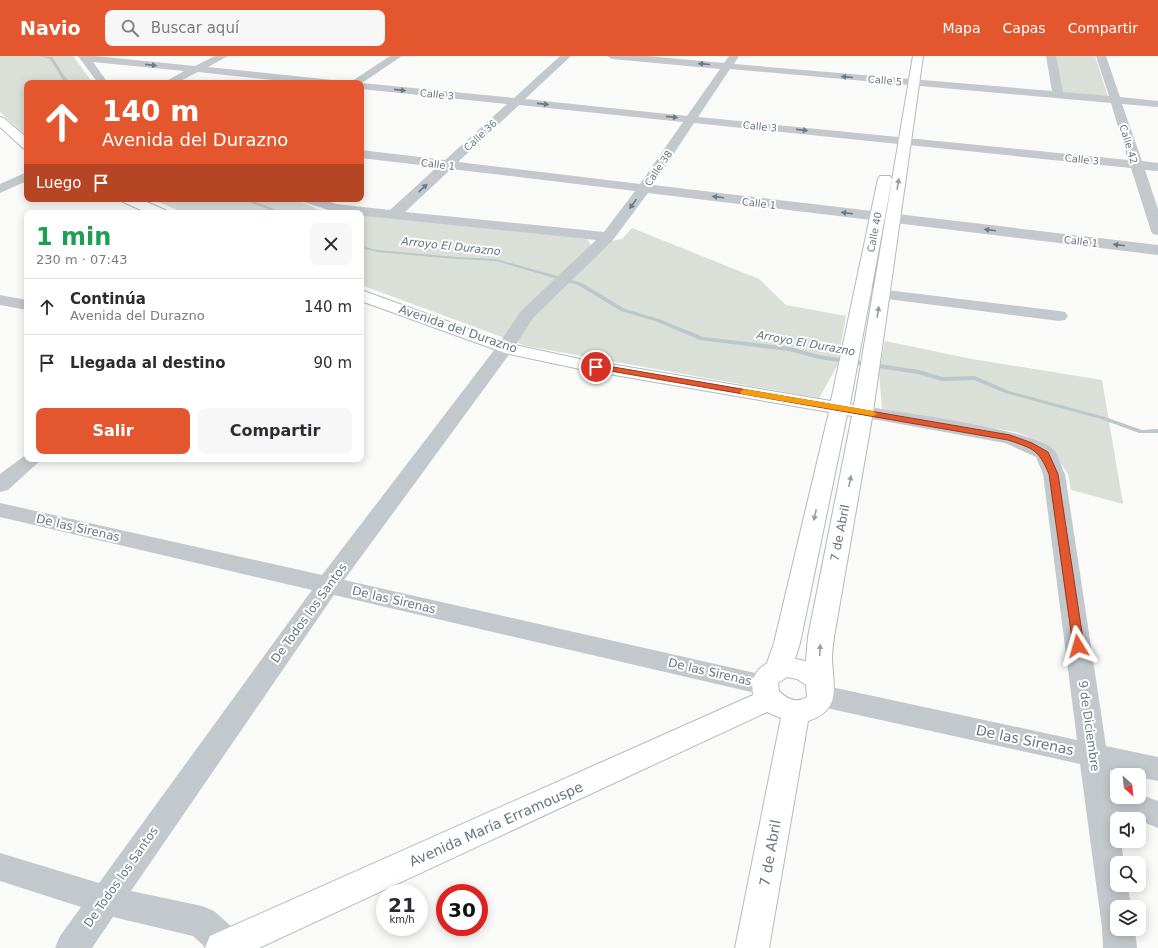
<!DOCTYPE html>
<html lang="es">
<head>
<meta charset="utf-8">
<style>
  body { margin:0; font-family:"DejaVu Sans",sans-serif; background:#f7f7f7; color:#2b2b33; height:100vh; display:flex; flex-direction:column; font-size:15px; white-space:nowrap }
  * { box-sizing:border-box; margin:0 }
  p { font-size:13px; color:#7c7c81 }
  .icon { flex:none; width:22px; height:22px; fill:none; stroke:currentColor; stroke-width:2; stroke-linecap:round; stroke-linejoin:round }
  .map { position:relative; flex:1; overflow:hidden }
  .sheet { position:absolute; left:24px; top:154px; width:340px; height:252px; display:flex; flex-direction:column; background:#fff; border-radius:8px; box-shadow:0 2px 10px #0003 }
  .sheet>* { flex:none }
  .guide { position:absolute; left:24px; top:24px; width:340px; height:122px; border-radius:8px; box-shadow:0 2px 10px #0003; background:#e4572e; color:#fff; overflow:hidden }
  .needle { width:26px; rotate:153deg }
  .controls { position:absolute; left:1110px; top:712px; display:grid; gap:8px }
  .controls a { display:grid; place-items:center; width:36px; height:36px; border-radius:8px; background:#fff; box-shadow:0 2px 10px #0003; font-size:20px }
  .speed { position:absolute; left:376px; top:828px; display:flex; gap:8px; font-size:20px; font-weight:700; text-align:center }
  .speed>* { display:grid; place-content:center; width:52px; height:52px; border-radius:50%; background:#fff; box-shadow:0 2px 10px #0003; line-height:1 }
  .speed small { font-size:10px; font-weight:400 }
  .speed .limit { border:6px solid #d22; background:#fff; color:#111 }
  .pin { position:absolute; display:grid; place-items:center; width:34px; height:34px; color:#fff; margin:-17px; border:2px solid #fff; border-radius:50%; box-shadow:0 1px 4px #0007 }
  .me { position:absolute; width:44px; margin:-22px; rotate:352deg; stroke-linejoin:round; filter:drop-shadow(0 0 3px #0008) }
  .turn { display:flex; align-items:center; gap:14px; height:84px; padding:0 12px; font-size:18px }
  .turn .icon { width:52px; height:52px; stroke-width:2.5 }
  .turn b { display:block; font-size:28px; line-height:34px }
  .then { display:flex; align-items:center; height:38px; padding:0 12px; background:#0003; gap:8px; font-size:15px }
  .round { display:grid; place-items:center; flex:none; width:42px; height:42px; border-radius:8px; background:#f7f7f7 }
  .summary { display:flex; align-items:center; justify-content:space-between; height:68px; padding:0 12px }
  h1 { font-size:24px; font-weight:700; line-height:30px; color:#1e9e55 }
  .action { display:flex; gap:8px; margin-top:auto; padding:8px 12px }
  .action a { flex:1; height:46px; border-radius:8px; background:#e4572e; color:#fff; font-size:16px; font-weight:700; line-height:46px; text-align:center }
  .action a+a { background:#f7f7f7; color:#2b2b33 }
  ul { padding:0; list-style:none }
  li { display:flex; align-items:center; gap:12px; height:56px; padding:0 12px; border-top:1px solid #e1e1e2 }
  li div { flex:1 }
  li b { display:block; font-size:15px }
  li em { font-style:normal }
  header { display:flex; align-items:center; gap:24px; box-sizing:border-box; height:56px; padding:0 20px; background:#e4572e; color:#fff }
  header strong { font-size:19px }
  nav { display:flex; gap:22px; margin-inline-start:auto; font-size:14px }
  .search { width:280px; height:36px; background:#f7f7f7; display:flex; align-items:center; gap:10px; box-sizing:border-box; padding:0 14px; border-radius:8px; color:#7c7c81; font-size:15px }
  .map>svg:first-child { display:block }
</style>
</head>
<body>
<header>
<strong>Navio</strong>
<div class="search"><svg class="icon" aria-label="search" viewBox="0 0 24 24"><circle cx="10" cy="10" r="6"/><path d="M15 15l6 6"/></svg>Buscar aquí</div>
<nav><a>Mapa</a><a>Capas</a><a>Compartir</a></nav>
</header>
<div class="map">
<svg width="1158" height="892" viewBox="0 0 1158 892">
  <rect width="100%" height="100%" fill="#fafaf8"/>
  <!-- green -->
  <path fill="#dadfd7" d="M0,0H73L93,27H27V80L0,56Z
    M1055,0H1095L1108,41L1063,37Z
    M152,143H296L319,154L350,157H184Z
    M361,158L587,183L591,189L622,183L632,172L759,223L786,249L846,260L837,310L819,342L526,290L361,229Z
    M885,285L972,303L1102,324L1123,448L1071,434L1068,418L1056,400L1041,386L1016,376L882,353L879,316Z"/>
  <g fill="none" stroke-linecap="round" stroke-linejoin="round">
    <!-- stream -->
    <path fill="#bbc7cb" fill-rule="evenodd" d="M39,0L52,1L69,27H65L50,3Z
      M242,143H248L284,157H278Z
      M361,190L377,194L456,201L496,203L582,227L625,253L659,263L703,281L789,291L819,299L919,314L942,321L975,320L1009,335L1105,361L1142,374L1158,373V377H1139L1101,363L1005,337L974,324L942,325L918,318L819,303L789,295L700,284L655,265L621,255L578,229L496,205L456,203L377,196L361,192Z"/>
    <defs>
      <path id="secondary" d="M913,0H923L873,356L834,581C833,588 832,596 832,603C833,631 842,654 808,665L769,892H735L781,662L767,656L259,892H205L210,880L753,639L752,625L758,614L767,607L774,587L829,356L580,313L505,297L361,245V234L510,288L580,303L831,345L878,123L880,120H890L892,123L850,348L854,349ZM847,359L852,360L808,581L806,605L795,603L800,587ZM787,621L797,623L806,629L807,641C796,648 787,643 779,635L778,627Z
        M0,61L4,62L27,82V93L23,92L0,71Z
        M121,143H140L165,154L167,157H148L123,146Z"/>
    </defs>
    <!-- secondary casing -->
    <use href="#secondary" stroke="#b3babf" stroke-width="2"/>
    <!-- minor -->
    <path fill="#c3c8cc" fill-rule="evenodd" d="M78,0H95L195,10L215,0H228L208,11L333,24L338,27H301L198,16L176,27H163L184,15L93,6L108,27H98Z
      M390,0H402L362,27L514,42L560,0H571L525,43L687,60L720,13L612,3L607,0H647L724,7L729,0H739L734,8L1052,35L1046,0H1056L1063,36L1109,40L1096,0H1106L1120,41L1158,45V51L1122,48L1142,105L1158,107V115L1145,114L1158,153V179L1153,178L1151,175L1131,112L694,67L653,129L1158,189V199L648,137L613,184L533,262L511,296L344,524L764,619L774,622L777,629L774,636L764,639L334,539L131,835L202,850L214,855L242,880L247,892H206L193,880L113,861L92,892H55L60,880L81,851L0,825V797L99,827L312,534L0,461V447L322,519L498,289L521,255L596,184L375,161L361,160V157L334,156L304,146L302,143H322L336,148L390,154L437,111L361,102V94L445,104L507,48L361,33V27H349ZM730,13L1111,47L1128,104L698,61ZM519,49L683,66L640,128L458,106ZM451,113L635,135L604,176L405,156Z
      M27,116V125L0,137V128Z
      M862,231L1059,255L1065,256L1068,260L1065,264L1059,265L856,239L854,236L856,233Z
      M0,239L27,244V254L0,249Z
      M863,350C898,356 1032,373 1053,393C1059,399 1061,411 1065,418L1106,690L1158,701V725L1139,721V719L1110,714L1112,726L1117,729V741H1139V738L1158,745V772L1116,755L1117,785H1121L1124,807H1117V829H1128L1131,851H1117V873H1135L1137,892H1103L1102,872L1080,708L822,651L812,647L808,640L812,633L822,629L1077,684L1043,418L1036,401L1005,387L856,360L853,356L856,352Z
      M27,398V403H42L8,434L0,436V418Z"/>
    <!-- secondary -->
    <use href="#secondary" fill="#fff" fill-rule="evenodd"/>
  </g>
  <!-- one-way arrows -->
  <defs><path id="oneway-solid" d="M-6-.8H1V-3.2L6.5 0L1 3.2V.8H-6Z"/></defs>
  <g fill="#6a7a87">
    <use href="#oneway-solid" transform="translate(704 8) rotate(-175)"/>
    <use href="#oneway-solid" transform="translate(151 9) rotate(6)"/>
    <use href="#oneway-solid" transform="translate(847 21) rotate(-175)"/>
    <use href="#oneway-solid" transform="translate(400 34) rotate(6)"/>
    <use href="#oneway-solid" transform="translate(543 48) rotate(6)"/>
    <use href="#oneway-solid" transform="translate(672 61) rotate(6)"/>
    <use href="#oneway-solid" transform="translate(802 74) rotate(6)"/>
    <use href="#oneway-solid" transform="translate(423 132) rotate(-43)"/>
    <use href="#oneway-solid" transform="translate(718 141) rotate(-173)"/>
    <use href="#oneway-solid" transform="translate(633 148) rotate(126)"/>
    <use href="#oneway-solid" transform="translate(847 157) rotate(-173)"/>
    <use href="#oneway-solid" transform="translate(990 174) rotate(-173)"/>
    <use href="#oneway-solid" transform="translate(1119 189) rotate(-173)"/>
  </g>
  <g fill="#939fa8">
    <use href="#oneway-solid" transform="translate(898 128) rotate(-81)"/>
    <use href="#oneway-solid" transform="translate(878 256) rotate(-81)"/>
    <use href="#oneway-solid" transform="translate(850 425) rotate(-79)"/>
    <use href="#oneway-solid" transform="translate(815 459) rotate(102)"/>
    <use href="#oneway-solid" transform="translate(820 594) rotate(-87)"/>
  </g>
  <!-- route -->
  <path fill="#e4572e" stroke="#94391e" d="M596,308L1010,379L1032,387L1048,396L1058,418L1084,590L1082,593L1078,594L1073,590L1049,418C1038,393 1034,393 1008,384L593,312V309Z"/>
  <!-- slow -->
  <path fill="#f59e0b" d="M744,333L873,355L877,358L873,360L741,338L740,336Z"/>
  <g text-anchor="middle" stroke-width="4" stroke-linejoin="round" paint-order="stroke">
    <!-- far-street labels -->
    <g font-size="10" fill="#657683" stroke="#fff">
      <text transform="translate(885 24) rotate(5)" y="4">Calle 5</text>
      <text transform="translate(437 38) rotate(6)" y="4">Calle 3</text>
      <text transform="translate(760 70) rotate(6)" y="4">Calle 3</text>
      <text transform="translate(480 79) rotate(-43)" y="4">Calle 36</text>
      <text transform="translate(1129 88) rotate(73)" y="4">Calle 42</text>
      <text transform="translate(1082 103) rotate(6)" y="4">Calle 3</text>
      <text transform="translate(438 108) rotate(7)" y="4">Calle 1</text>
      <text transform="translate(658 112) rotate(-56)" y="4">Calle 38</text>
      <text transform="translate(759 147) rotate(7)" y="4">Calle 1</text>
      <text transform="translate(874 176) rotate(-79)" y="4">Calle 40</text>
      <text transform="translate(1081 185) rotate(7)" y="4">Calle 1</text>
    </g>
    <!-- far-water labels -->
    <g font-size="11" font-style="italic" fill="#60757c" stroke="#fff">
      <text transform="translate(451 190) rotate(6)" y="4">Arroyo El Durazno</text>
      <text transform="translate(806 287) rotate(10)" y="4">Arroyo El Durazno</text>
    </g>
    <!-- street labels -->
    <g font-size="12" fill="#657683" stroke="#fff">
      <text transform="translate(458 273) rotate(19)" y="4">Avenida del Durazno</text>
      <text transform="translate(78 472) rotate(13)" y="4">De las Sirenas</text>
      <text transform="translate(840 477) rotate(-79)" y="4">7 de Abril</text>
      <text transform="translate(394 544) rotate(13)" y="4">De las Sirenas</text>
      <text transform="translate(309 557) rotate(-54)" y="4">De Todos los Santos</text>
      <text transform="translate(710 616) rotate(13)" y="4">De las Sirenas</text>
      <text transform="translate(1089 670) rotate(82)" y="4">9 de Diciembre</text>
      <text transform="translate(121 821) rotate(-55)" y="4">De Todos los Santos</text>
    </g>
    <!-- near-street labels -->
    <g font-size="14" fill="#657683" stroke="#fff">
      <text transform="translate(1025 684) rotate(12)" y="5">De las Sirenas</text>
      <text transform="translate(496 768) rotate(-24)" y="5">Avenida María Erramouspe</text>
      <text transform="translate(770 797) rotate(-80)" y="5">7 de Abril</text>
    </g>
  </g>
</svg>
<div class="controls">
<a><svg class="needle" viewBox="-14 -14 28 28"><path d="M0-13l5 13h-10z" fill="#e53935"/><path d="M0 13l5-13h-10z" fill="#7c7c81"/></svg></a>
<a><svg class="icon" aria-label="sound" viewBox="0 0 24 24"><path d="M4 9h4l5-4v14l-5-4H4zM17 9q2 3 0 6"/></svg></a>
<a><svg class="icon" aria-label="search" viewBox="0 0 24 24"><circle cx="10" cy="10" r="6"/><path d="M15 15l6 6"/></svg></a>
<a><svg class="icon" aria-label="layers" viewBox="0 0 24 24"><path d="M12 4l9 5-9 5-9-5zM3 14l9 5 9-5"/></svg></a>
</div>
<div class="speed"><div>21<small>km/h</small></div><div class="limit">30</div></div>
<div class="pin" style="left:596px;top:311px;background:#d93025"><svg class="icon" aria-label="arrive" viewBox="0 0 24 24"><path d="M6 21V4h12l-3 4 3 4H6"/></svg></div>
<svg class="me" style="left:1078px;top:590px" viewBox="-20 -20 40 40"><path d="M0-17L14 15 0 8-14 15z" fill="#e4572e" stroke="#fff" stroke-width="4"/></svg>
<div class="guide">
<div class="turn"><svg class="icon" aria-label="ahead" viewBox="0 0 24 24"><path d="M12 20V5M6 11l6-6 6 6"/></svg><div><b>140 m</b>Avenida del Durazno</div></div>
<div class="then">Luego<svg class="icon" aria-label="arrive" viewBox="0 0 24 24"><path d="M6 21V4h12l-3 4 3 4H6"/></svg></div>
</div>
<section class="sheet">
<div class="summary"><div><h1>1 min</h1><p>230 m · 07:43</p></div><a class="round"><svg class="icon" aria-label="close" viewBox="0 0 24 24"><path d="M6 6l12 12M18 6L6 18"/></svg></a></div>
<ul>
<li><svg class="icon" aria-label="ahead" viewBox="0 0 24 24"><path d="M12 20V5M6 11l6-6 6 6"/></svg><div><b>Continúa</b><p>Avenida del Durazno</p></div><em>140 m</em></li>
<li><svg class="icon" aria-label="arrive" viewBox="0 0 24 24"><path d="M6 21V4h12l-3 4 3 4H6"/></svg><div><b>Llegada al destino</b></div><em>90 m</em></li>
</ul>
<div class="action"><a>Salir</a><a>Compartir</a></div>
</section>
</div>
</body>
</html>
